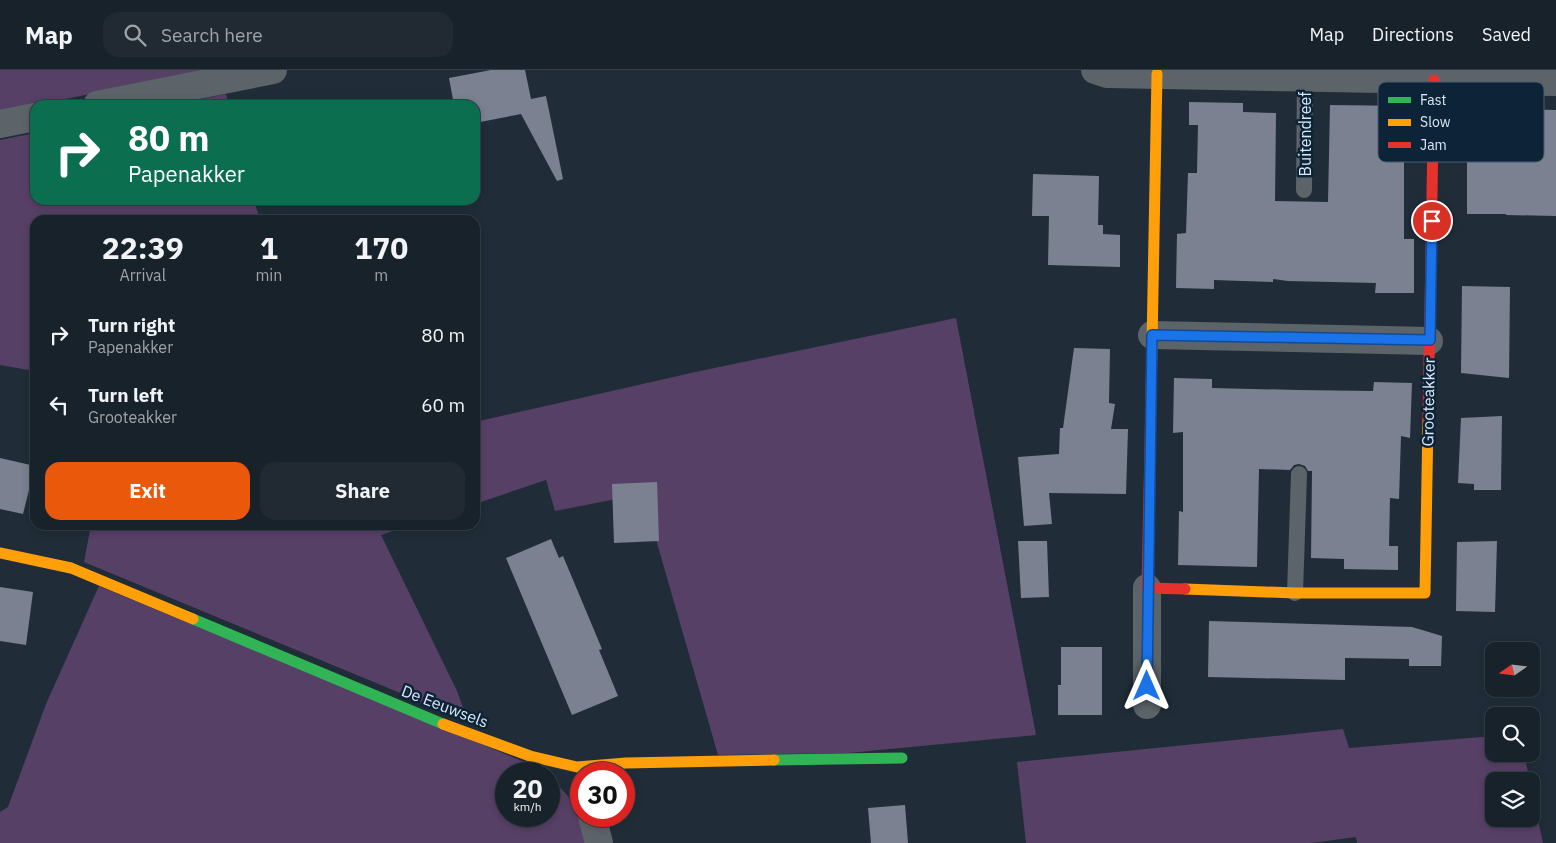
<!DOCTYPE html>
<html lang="en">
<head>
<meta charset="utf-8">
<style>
  body { margin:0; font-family:"IBM Plex Sans",sans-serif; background:#212a32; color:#f1f3f6; height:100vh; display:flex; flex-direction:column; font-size:19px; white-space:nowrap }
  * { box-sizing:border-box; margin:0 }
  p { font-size:16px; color:#9fa4a8 }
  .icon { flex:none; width:28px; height:28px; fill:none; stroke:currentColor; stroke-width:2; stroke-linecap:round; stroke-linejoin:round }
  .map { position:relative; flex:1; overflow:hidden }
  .panel { position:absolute; left:30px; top:145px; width:450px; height:315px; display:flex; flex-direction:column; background:#18222a; border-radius:15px; box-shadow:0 2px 8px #0003,0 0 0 1px #363f47 }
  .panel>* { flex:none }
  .hud { position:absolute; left:30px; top:30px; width:450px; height:105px; border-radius:15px; box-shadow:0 2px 8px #0003,0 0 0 1px #363f47; background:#0b6e4f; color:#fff; overflow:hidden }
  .needle { width:32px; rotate:256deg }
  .controls { position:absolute; left:1485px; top:572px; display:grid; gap:10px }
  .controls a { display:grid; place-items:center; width:55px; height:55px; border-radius:10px; background:#18222a; box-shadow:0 2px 8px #0003,0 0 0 1px #363f47; font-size:25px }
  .speed { position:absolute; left:495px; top:692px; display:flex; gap:10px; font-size:25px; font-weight:700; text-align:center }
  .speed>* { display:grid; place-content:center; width:65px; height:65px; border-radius:50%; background:#18222a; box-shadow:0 2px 8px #0003,0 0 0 1px #363f47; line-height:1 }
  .speed small { font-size:12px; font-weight:400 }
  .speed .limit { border:8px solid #d22; background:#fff; color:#111 }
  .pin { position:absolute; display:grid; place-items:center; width:42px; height:42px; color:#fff; margin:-21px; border:2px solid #fff; border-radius:50%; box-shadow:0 1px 5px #0007 }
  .me { position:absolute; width:55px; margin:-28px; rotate:0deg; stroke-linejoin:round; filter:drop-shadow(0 0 4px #0008) }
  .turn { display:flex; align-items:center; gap:18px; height:105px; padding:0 15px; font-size:22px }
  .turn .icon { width:65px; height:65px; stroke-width:2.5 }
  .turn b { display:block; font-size:35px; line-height:42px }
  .eta { display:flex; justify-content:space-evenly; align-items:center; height:85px; text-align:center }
  .eta b { font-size:30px; font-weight:800; line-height:35px }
  .action { display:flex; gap:10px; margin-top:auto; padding:10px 15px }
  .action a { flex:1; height:58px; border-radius:15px; background:#ea580c; color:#fff; font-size:20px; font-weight:800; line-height:58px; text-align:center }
  .action a+a { background:#212a32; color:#f1f3f6 }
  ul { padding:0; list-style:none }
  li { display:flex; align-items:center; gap:15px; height:70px; padding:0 15px }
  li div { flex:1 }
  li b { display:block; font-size:19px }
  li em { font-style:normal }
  header { display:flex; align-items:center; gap:30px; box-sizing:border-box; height:70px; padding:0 25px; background:#18222a; border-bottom:1px solid #363f47 }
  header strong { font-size:24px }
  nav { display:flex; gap:28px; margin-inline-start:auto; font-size:18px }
  .search { width:350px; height:45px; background:#212a32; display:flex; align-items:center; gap:12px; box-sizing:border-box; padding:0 18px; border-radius:15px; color:#9fa4a8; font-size:19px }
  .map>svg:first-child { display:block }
</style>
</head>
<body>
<header>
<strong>Map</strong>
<div class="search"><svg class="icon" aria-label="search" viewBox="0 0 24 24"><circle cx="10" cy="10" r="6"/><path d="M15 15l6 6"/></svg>Search here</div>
<nav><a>Map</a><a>Directions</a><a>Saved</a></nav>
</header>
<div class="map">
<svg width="1556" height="773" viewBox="0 0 1556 773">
  <rect width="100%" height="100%" fill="#202d38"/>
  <!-- green -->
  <path fill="#574066" d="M0,0H211L0,42Z
    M226,24L229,35H172Z
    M35,63V130H254L260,150H35V301L0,295V70Z
    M956,248L1036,665L848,683L718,685L657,473L647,423L555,441L546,410L475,434V352L700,301Z
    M91,455H411L381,465L457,621L468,651L84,492Z
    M99,516L527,693L544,704H506V746H549V707C574,729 580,742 589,773H0V742L8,737L46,634Z
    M1343,659L1349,678L1494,666V684H1519L1526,693L1530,711H1494V749H1531V719L1543,773H1357L1356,767L1311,773H1026L1017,692Z"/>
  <!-- building -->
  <path fill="#7b8191" d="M491,0H525L531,29L546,26L563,109L557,111L521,44L475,53V35H454L449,8Z
    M1189,32L1243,33V42L1276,43L1275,131L1328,132L1330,35L1410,36L1408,90H1404V169H1414V223H1375L1376,213L1288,211L1273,209V212L1214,210V219L1176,218L1177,164L1186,163L1188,103H1197L1198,55H1189Z
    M1467,38L1556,40V146L1506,145V144H1467Z
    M1033,104L1099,106L1098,155H1103V164L1120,165V197L1048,195L1049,146H1032Z
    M1462,216L1510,217L1509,308L1461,303Z
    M1074,278L1110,279L1109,333L1115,334L1111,359H1128L1126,424L1049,423L1052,454L1024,456L1018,387L1059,384L1060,358H1063Z
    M1174,308L1212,309V318L1297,320L1373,321L1374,312L1412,313L1410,368L1401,366L1399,429L1390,428L1389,476H1398V500L1344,499V489L1311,488L1312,401H1308L1305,396L1299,394L1294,395L1290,400L1259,399L1257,497L1178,495L1179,441L1183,442V362L1173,363Z
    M1502,346L1501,420H1474V414L1458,413L1461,348Z
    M0,388L35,396L23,444L0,439Z
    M657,412L659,471L614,473L612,414Z
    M551,469L559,488L563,486L602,579L599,580L618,626L572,645L506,488Z
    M1018,471H1047L1049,527L1021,528Z
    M1497,471L1495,542L1456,541L1457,472Z
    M0,517L33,522L26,575L0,571Z
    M1209,551L1412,557L1442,566L1441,596H1409V589L1345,588V610L1208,607Z
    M1061,577H1102V645H1058V615H1061Z
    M905,735L908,773H871L868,738Z"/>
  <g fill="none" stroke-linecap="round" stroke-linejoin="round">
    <!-- lane -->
    <path stroke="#5c6469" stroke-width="16" d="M1304,120L1305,7
      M1295,523L1299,404"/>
    <!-- street -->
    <path stroke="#5c6469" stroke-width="28" d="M1095,0L1107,4L1556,12
      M97,35L273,0
      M0,54L35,47
      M1152,265L1429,271
      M1147,635V518
      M592,746L599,773"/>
    <!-- fast -->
    <path stroke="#30b455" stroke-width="11" d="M193,549L443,654
      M774,690L902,688"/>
    <!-- slow -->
    <path stroke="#ff9f0a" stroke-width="11" d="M1151,329L1157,4
      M0,483L71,498L193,549
      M1185,519L1295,523H1425L1428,350
      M443,654L530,686L577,697L626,693L774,690"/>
    <!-- jam -->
    <path stroke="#e5322d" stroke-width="11" d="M1151,329L1147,518L1185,519
      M1428,350L1434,10"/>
  </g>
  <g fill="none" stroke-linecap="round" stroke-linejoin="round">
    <defs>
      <path id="route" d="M1147,616L1152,265L1430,270L1432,151"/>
    </defs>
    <!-- route casing -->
    <use href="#route" stroke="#114b97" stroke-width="12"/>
    <!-- route -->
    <use href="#route" stroke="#1a73e8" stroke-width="9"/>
  </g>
  <g text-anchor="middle" stroke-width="5" stroke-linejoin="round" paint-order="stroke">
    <!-- street labels -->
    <g font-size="16" fill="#dbe9f7" stroke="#0c2338">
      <text transform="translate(1305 64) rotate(-90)" y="6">Buitendreef</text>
      <text transform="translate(1428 332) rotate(-89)" y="6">Grooteakker</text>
      <text transform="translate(445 636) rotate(21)" y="6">De Eeuwsels</text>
    </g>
  </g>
  <!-- legend -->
  <rect x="1378" y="12" width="166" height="80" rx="8" fill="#0c2338" stroke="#4a5e71" stroke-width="1"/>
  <rect x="1388" y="27" width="23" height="6" fill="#30b455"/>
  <rect x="1388" y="49" width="23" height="7" fill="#ff9f0a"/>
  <rect x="1388" y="72" width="23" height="6" fill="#e5322d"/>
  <g font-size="14" fill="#dbe9f7">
    <text x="1420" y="35">Fast</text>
    <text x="1420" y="57">Slow</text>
    <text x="1420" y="80">Jam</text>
  </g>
</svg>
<div class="controls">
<a><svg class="needle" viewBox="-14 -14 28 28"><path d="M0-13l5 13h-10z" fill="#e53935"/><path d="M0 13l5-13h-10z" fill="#9fa4a8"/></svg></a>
<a><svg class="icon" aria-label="search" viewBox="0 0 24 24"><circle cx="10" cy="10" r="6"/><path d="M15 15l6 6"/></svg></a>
<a><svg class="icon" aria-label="layers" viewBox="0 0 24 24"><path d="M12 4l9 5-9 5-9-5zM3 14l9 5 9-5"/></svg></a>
</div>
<div class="speed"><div>20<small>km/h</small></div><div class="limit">30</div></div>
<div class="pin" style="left:1432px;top:151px;background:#d93025"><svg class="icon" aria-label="arrive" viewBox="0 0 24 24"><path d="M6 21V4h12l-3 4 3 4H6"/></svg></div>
<svg class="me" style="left:1147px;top:616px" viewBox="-20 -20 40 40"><path d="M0-17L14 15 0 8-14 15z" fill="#1a73e8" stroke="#fff" stroke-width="4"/></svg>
<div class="hud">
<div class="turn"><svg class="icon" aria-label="right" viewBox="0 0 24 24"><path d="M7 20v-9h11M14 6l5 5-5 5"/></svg><div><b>80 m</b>Papenakker</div></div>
</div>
<section class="panel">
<div class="eta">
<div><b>22:39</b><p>Arrival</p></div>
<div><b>1</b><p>min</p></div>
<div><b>170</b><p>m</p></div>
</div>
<ul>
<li><svg class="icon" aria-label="right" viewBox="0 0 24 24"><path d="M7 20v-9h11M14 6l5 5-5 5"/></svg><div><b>Turn right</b><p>Papenakker</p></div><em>80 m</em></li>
<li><svg class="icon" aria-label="left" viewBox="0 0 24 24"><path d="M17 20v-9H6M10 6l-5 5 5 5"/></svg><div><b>Turn left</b><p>Grooteakker</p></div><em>60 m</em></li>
</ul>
<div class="action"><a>Exit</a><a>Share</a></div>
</section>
</div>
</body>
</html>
